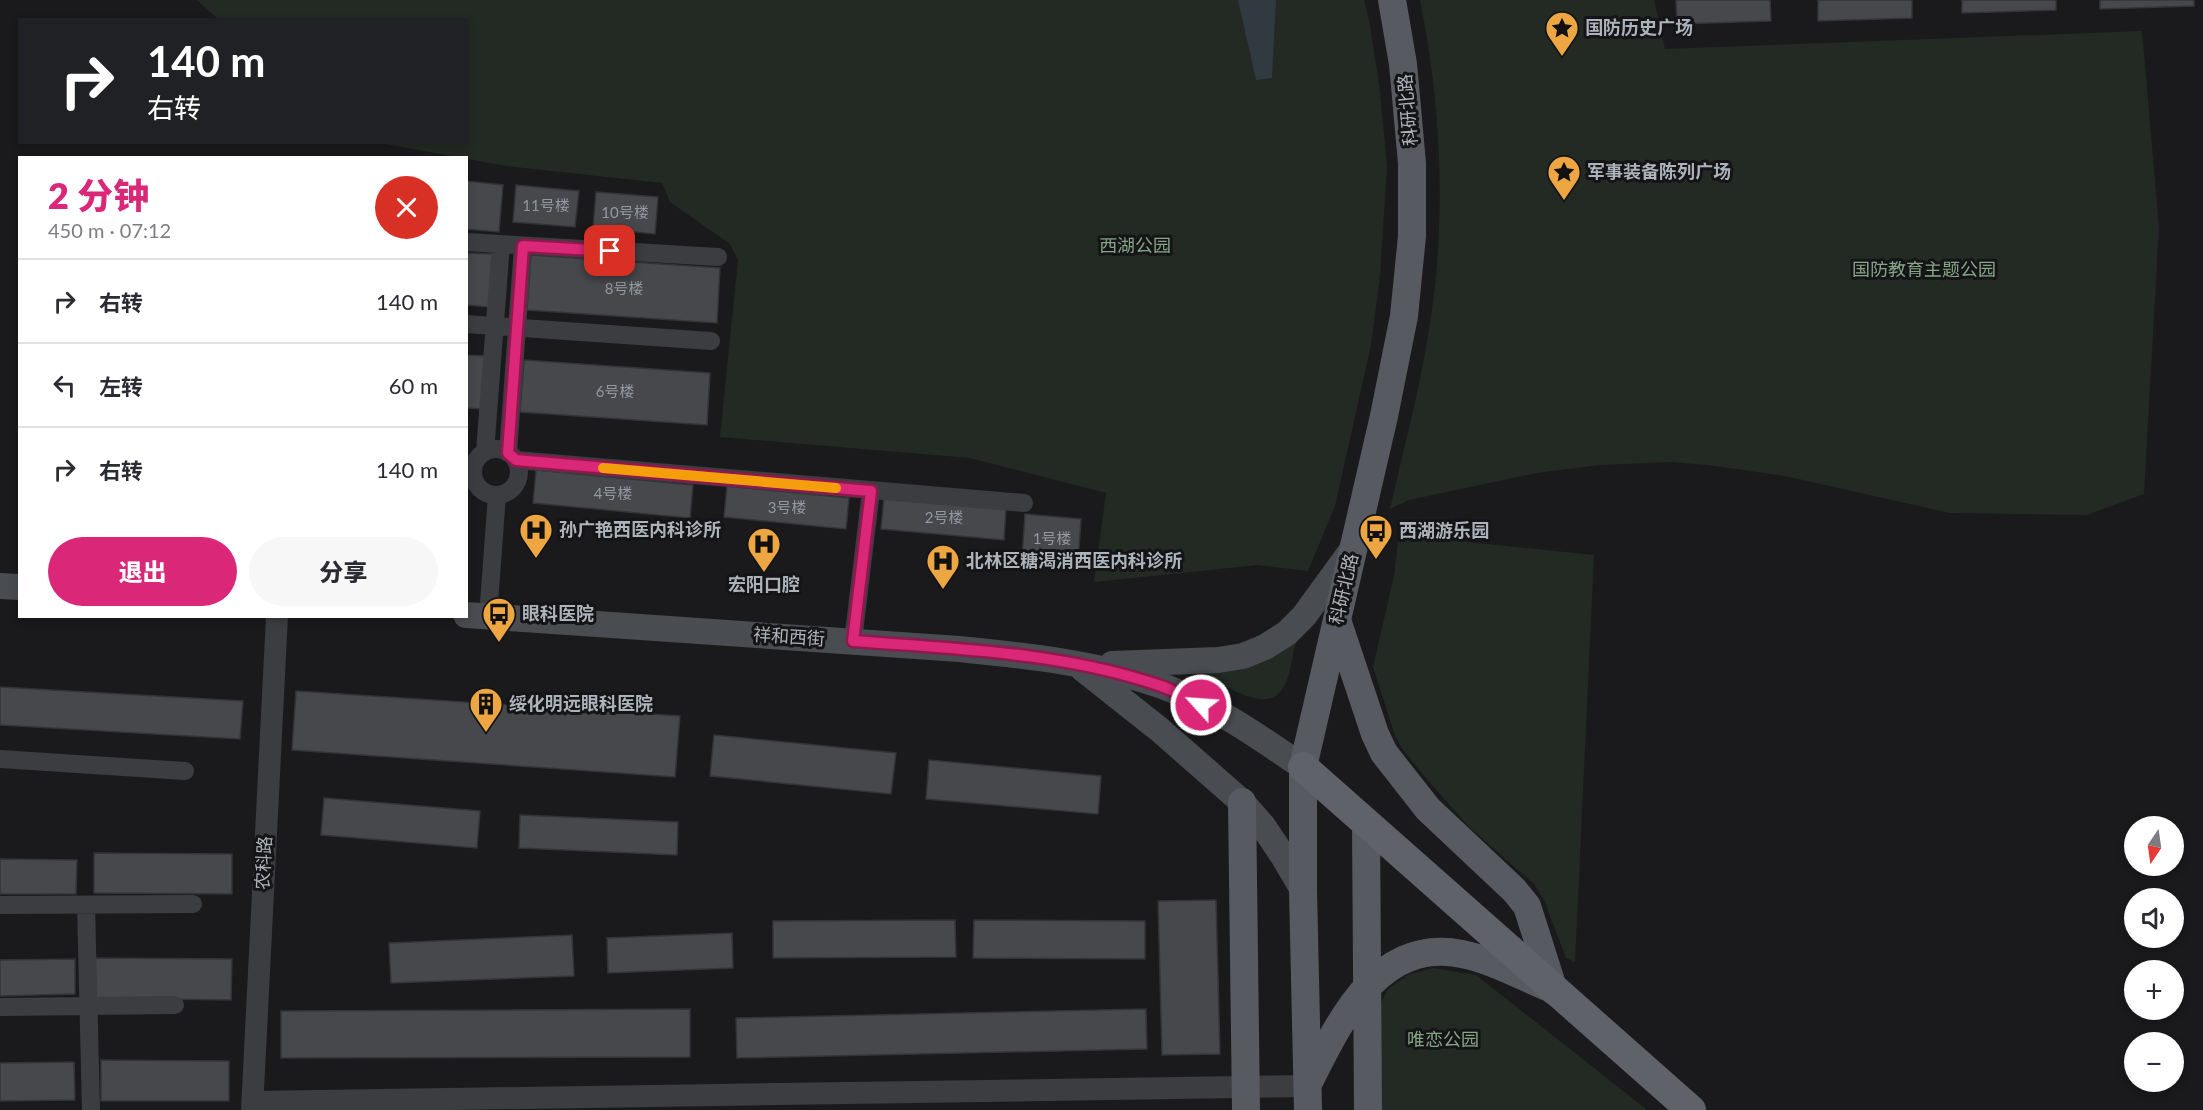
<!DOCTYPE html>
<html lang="zh">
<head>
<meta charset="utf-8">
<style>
  body { margin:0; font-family:Lato,"Noto Sans SC",sans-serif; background:#f7f7f7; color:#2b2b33; height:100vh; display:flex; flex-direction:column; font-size:22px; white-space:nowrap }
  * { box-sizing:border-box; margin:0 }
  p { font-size:20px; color:#7c7c81 }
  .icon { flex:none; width:33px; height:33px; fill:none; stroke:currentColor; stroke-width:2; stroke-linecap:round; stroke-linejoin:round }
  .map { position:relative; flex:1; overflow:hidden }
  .sheet { position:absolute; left:18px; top:156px; width:450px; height:462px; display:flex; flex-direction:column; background:#fff; border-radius:0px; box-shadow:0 3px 9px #0003 }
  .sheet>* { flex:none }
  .top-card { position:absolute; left:18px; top:18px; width:450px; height:126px; border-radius:0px; box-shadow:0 3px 9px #0003; background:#202124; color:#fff; overflow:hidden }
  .needle { width:39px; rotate:193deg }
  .buttons { position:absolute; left:2124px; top:816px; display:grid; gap:12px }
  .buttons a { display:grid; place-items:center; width:60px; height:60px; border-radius:50%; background:#fff; box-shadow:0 3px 9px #0003; font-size:30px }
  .pin { position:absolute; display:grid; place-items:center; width:51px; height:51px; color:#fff; margin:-26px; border-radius:12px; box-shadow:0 3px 9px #0006 }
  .me { position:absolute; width:66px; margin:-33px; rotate:296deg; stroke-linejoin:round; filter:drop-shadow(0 0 4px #0008) }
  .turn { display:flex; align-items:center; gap:21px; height:126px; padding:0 30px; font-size:27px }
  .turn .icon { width:78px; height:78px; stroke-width:2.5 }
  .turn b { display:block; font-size:42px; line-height:51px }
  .round { display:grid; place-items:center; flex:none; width:63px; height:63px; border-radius:32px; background:#f7f7f7 }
  .summary { display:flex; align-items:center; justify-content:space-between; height:102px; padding:0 30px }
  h1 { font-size:36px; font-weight:800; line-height:45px; color:#db2777 }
  .cta { display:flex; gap:12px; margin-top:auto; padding:12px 30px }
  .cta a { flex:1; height:69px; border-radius:36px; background:#db2777; color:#fff; font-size:24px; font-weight:800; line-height:69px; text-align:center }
  .cta a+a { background:#f7f7f7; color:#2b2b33 }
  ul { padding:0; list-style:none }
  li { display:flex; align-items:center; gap:18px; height:84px; padding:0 30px; border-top:2px solid #e1e1e2 }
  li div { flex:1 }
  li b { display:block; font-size:22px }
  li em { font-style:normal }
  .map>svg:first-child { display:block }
</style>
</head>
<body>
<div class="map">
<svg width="2203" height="1110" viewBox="0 0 2203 1110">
  <rect width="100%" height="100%" fill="#1a1a1c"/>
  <!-- green -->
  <path fill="#222a23" d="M197,0H1364L1370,25L1380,91L1387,167L1380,276L1371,345L1335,506L1308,571L1258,565L1094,582L1106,493L970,458L720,437L738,260L730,244L670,202L662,183L506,166L380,143L466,142V20L218,19Z
    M1420,0H1654L1665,49L2142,31L2159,227L2144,494L2087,515L1950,513L1785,476L1708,465L1670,462L1599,465L1537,473L1409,500L1390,509C1407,435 1427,361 1435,286C1445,191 1439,94 1420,0Z
    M1399,535L1594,555L1575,962L1566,958L1544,900L1534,884L1469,827L1425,777L1403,750L1395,736L1373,667L1394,576Z
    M1296,641C1292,656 1291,678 1281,691C1264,714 1219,682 1200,672C1246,668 1257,667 1296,641Z
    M1433,968L1476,975L1645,1108V1110H1372L1375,1014L1388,989L1408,975Z"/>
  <!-- water -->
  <path fill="#303a40" d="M1238,0H1276L1272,78L1256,80Z"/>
  <!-- building -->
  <path fill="#47484c" stroke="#343438" stroke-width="1.5" d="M1676,0H1770L1771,21L1677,24Z
    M1818,0H1912V18L1818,21Z
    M1962,0H2056V10L1962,13Z
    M2100,0H2194V6L2100,9Z
    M466,181L503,185L499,232L466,229Z
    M516,185L579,191L575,227L513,222Z
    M596,192L658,197L655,234L593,228Z
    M466,253L492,254L489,307L466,305Z
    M531,255L720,268L717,323L527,310Z
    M466,355L485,356L482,409L466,408Z
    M524,360L710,373L707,425L520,412Z
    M536,470L693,485L690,518L533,503Z
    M727,486L849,498L846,529L724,517Z
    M884,497L1006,508L1004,540L881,529Z
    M1025,514L1081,519L1078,563L1022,558Z
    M0,687L243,701L240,739L0,725Z
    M296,691L680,716L675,777L292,750Z
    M714,735L896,753L891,794L710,776Z
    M929,760L1101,776L1098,814L926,799Z
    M324,798L480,811L477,848L321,835Z
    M520,815L678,822L677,855L519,848Z
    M94,853L232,854V894L94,893Z
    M0,859L77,860L76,894H0Z
    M1216,900L1220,1054L1162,1055L1158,901Z
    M955,920L956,957L773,958V921Z
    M974,920L1145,921V959L973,958Z
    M732,933L733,968L608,973L607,938Z
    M572,935L574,976L391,983L389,943Z
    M94,958L232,959L231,1000L94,998Z
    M75,959V994L0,996V960Z
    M690,1009V1057L281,1058V1011Z
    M1146,1009L1147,1049L737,1058L736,1018Z
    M101,1060L229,1061V1101H101Z
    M74,1062L75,1100L0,1101V1063Z"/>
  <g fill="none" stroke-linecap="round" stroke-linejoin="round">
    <!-- minor -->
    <path stroke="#3b3d41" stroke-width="18" d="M466,242L718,257
      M466,324L711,341
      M473 472a23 23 0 1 1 46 0a23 23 0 1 1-46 0Z
      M485,452L501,244
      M508,453L523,246
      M516,460L1024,503
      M488,617L497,495
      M853,641L871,491
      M0,759L185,771
      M0,905L193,904
      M86,905L91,1110
      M0,1007L175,1005"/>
    <!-- tertiary -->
    <path stroke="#3b3d41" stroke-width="22" d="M253,1102L1307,1086
      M252,1110L277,616"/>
    <!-- secondary -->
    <path stroke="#494c51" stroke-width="26" d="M0,586L20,587
      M466,615L959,649C1028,656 1099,663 1165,687C1215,706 1259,737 1303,767
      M1112,664L1218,660L1243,656L1265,647L1287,633L1304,616L1352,550
      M1083,669L1160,730L1242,802L1263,826L1283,856L1303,890"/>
    <!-- primary -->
    <path stroke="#575a60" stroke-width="28" d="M1337,620L1375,734L1384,753L1428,809L1514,890L1527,906L1554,991
      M1242,802L1246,1110
      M1366,823L1368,1110
      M1308,1084C1339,1023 1377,937 1462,954C1492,960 1519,975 1547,987
      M1308,1110L1303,890V767L1384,416L1404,316L1412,236V163L1403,64L1392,0"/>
    <!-- trunk -->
    <path stroke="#5f6269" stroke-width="30" d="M1303,767L1691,1110"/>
  </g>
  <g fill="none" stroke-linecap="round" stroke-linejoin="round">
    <defs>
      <path id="route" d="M610,251L523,246L508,453L516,460L871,491L853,641C957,649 1064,652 1164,687C1176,692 1189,699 1201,705"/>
    </defs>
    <!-- route casing -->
    <use href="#route" stroke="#8e194d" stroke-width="15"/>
    <!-- route -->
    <use href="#route" stroke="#db2777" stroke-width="10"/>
    <!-- slow -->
    <path stroke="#f59e0b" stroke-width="10" d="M603,468L836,488"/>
  </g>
  <!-- icons -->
  <defs>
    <symbol id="sight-pin" viewBox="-11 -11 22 30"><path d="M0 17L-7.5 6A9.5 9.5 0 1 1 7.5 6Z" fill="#eda642" stroke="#151517"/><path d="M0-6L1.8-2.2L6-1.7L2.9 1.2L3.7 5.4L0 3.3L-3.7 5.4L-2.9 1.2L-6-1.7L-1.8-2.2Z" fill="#111"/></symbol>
    <symbol id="hospital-pin" viewBox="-11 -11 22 30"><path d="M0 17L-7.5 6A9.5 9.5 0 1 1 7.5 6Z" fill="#eda642" stroke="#151517"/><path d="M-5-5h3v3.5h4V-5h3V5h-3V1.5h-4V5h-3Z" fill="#111"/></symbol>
    <symbol id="bus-pin" viewBox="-11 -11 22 30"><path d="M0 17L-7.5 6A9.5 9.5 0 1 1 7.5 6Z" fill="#eda642" stroke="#151517"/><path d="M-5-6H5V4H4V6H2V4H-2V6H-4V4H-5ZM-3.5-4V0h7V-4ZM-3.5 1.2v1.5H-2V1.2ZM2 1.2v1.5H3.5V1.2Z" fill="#111"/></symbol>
    <symbol id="building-pin" viewBox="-11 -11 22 30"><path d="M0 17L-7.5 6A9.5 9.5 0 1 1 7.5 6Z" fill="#eda642" stroke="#151517"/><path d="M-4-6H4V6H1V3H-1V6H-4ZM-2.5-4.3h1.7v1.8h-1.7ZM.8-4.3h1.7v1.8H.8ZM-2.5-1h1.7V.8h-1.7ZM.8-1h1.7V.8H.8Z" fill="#111"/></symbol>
  </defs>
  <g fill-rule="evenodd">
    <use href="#sight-pin" x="1543" y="9" width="38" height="52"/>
    <use href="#sight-pin" x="1545" y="153" width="38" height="52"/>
    <use href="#hospital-pin" x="517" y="511" width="38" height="52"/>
    <use href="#bus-pin" x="1357" y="512" width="38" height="52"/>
    <use href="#hospital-pin" x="745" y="525" width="38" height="52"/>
    <use href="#hospital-pin" x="924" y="542" width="38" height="52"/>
    <use href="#bus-pin" x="480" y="595" width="38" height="52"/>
    <use href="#building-pin" x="467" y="685" width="38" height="52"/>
  </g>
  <g text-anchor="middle" stroke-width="6" stroke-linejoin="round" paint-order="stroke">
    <!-- number labels -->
    <g font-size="15" fill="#94989f">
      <text x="546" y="211">11号楼</text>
      <text x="625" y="218">10号楼</text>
      <text x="624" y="294">8号楼</text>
      <text x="615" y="397">6号楼</text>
      <text x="613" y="499">4号楼</text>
      <text x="787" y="513">3号楼</text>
      <text x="944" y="523">2号楼</text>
      <text x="1052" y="544">1号楼</text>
    </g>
    <!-- poi labels -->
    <g font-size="18" font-weight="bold" fill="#adb3bb" stroke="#151517" text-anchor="start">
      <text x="1585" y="34">国防历史广场</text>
      <text x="1587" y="178">军事装备陈列广场</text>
      <text x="559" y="536">孙广艳西医内科诊所</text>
      <text x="1399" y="537">西湖游乐园</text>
      <text x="966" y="567">北林区糖渴消西医内科诊所</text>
      <text x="764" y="591" text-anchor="middle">宏阳口腔</text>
      <text x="522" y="620">眼科医院</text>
      <text x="509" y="710">绥化明远眼科医院</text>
    </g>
    <!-- street labels -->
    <g font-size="18" fill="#adb3bb" stroke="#151517">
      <text transform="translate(1408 110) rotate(-95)" y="6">科研北路</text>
      <text transform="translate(1344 589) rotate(-77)" y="6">科研北路</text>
      <text transform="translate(789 637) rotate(4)" y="6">祥和西街</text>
      <text transform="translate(264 863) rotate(-87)" y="6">农科路</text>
    </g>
    <!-- park labels -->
    <g font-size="18" fill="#85a585" stroke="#151517">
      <text x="1135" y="252">西湖公园</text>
      <text x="1924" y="276">国防教育主题公园</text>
      <text x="1443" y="1046">唯恋公园</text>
    </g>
  </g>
</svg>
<div class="buttons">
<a><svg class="needle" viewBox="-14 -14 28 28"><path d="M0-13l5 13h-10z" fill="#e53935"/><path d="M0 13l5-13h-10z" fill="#7c7c81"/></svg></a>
<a><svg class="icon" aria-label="sound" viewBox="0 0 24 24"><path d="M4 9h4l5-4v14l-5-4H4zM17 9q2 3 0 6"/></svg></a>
<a>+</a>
<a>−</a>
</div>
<div class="pin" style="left:610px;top:251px;background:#d93025"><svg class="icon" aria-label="arrive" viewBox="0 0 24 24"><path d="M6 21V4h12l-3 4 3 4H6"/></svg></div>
<svg class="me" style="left:1201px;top:705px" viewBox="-20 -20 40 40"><circle r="17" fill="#db2777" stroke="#fff" stroke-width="3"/><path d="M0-11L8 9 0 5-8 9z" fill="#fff"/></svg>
<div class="top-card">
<div class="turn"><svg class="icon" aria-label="right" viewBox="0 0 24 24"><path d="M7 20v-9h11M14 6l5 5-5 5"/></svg><div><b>140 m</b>右转</div></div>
</div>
<section class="sheet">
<div class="summary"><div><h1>2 分钟</h1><p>450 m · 07:12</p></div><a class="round" style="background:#d93025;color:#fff"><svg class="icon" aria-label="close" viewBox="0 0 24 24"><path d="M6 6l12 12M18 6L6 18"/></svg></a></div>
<ul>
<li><svg class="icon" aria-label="right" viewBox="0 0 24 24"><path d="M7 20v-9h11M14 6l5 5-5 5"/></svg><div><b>右转</b></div><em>140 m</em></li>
<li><svg class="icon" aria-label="left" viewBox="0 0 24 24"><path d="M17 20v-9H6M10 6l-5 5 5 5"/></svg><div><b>左转</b></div><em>60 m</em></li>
<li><svg class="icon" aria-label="right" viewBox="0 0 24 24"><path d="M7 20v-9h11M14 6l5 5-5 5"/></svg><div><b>右转</b></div><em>140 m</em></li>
</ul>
<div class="cta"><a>退出</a><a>分享</a></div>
</section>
</div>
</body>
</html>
